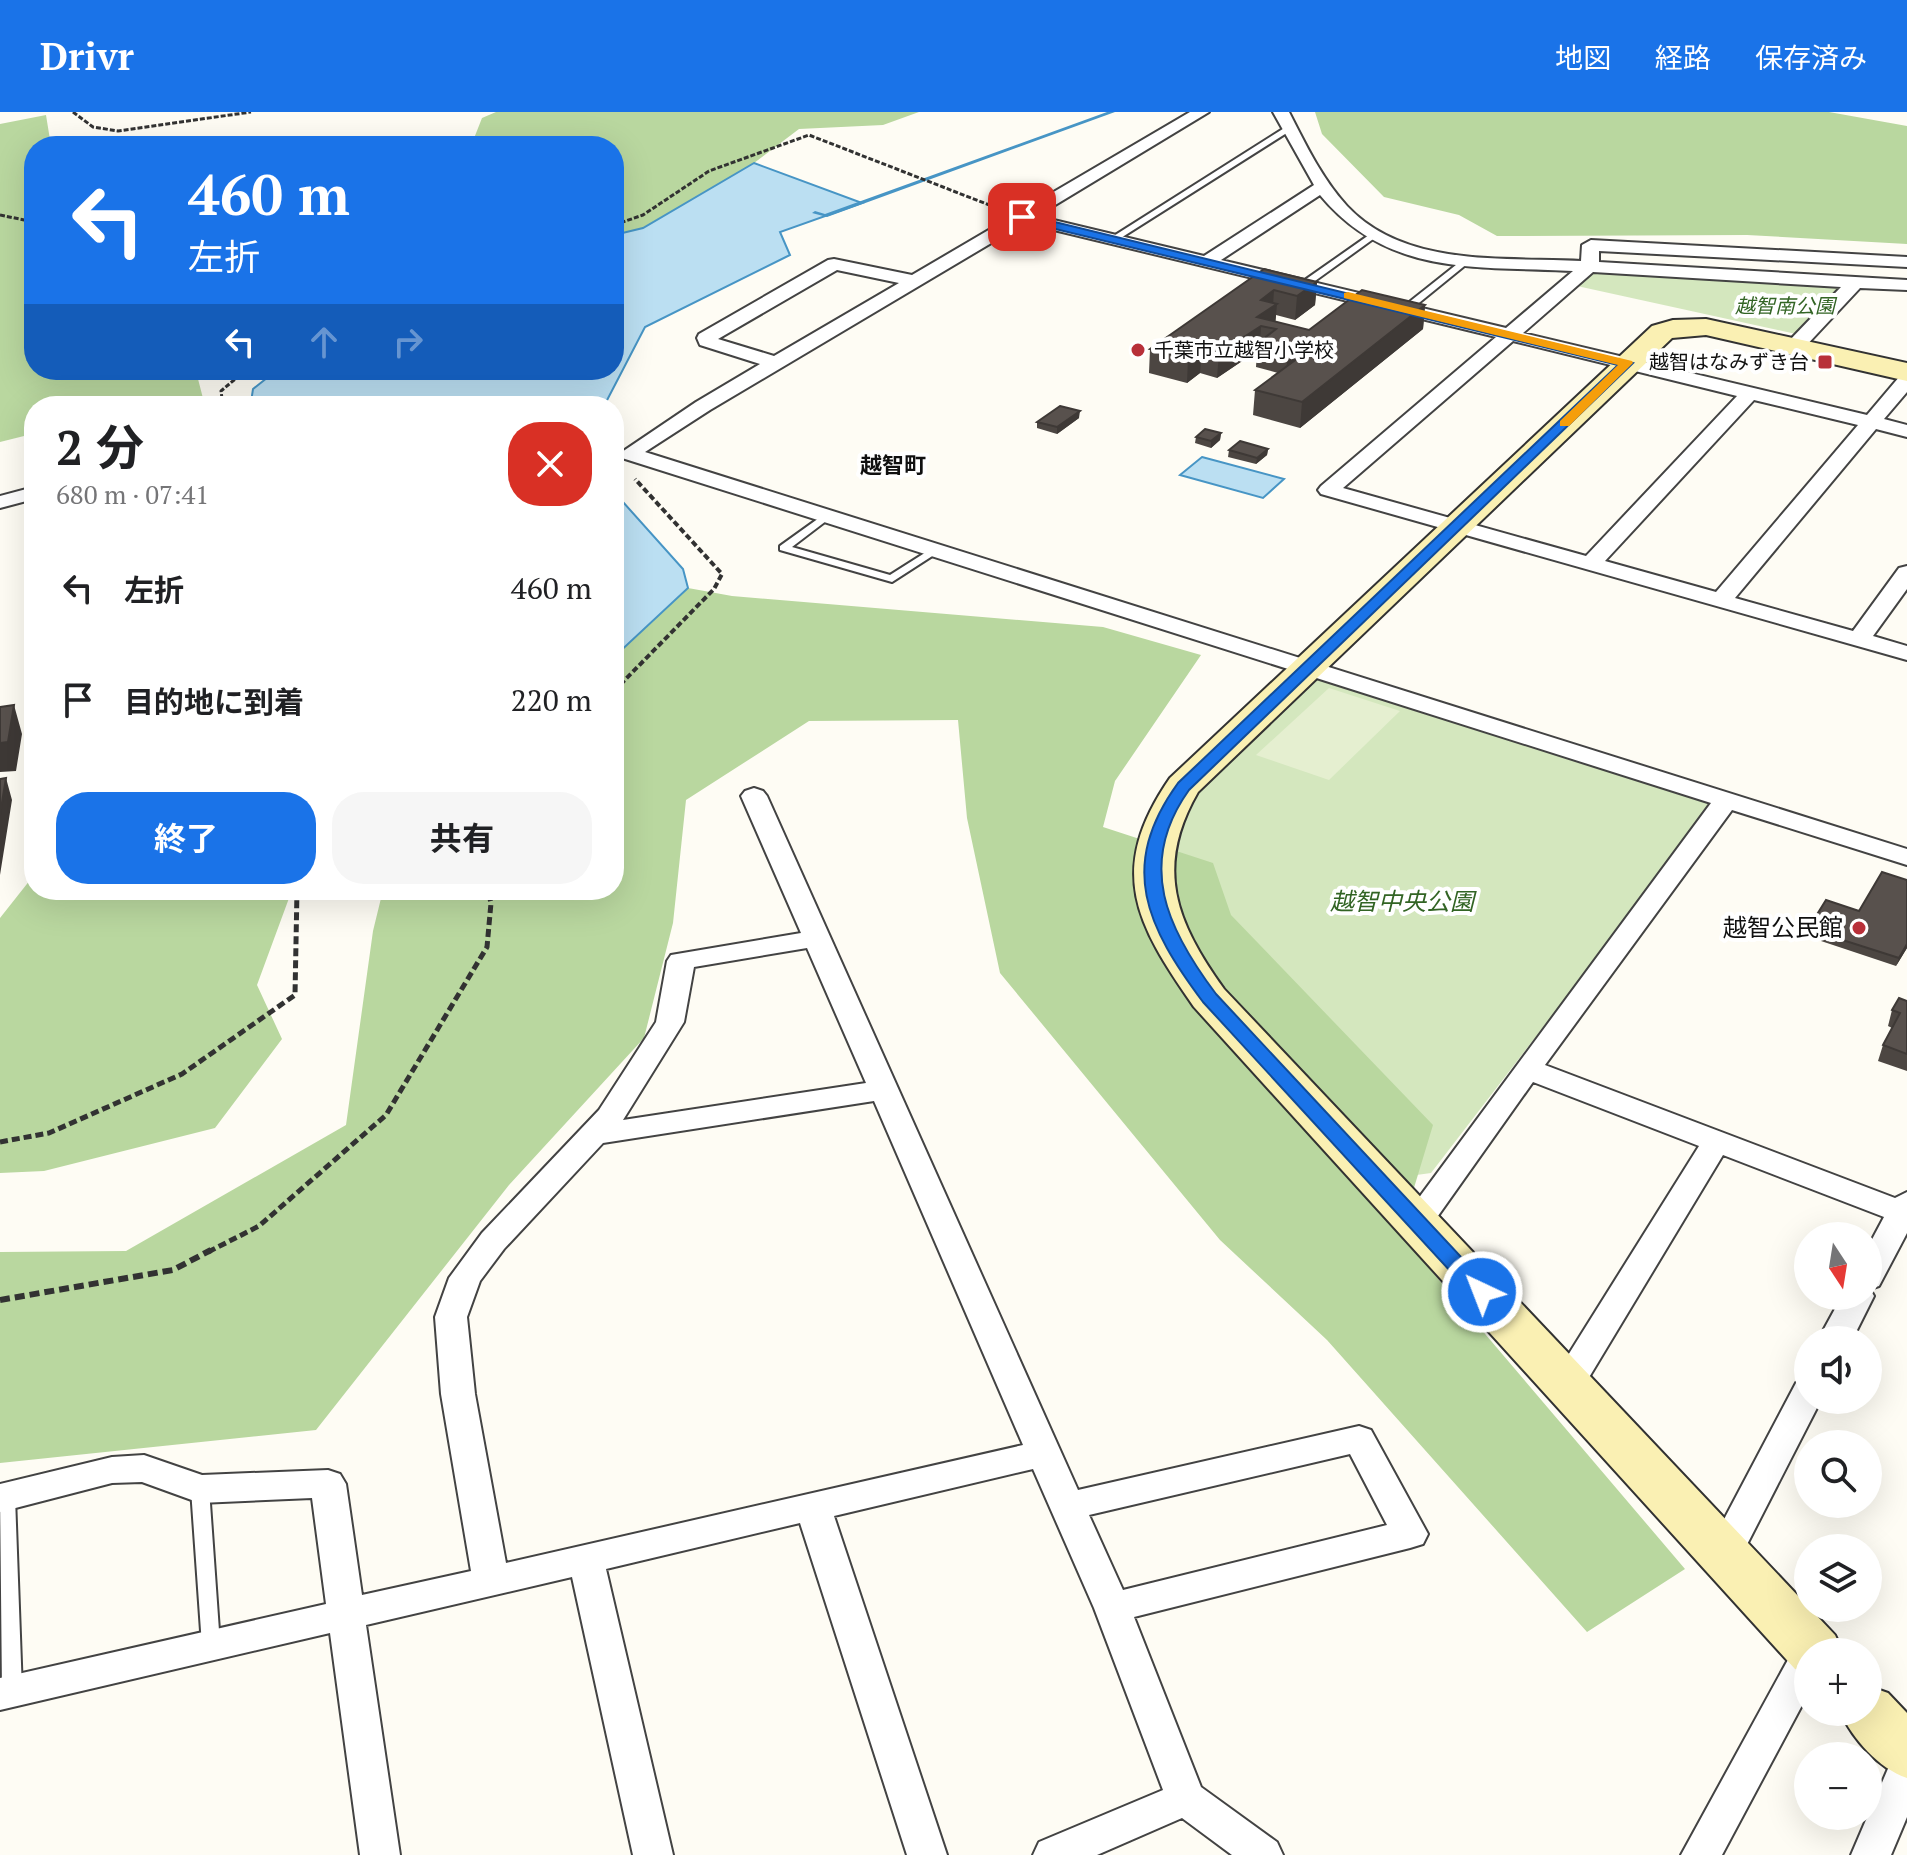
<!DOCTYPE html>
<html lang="ja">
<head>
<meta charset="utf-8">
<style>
  body { margin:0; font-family:"PT Serif","Noto Sans JP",serif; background:#f6f6f6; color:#202124; height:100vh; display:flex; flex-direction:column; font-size:30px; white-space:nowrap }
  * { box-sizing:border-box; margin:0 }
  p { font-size:26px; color:#757577 }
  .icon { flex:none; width:44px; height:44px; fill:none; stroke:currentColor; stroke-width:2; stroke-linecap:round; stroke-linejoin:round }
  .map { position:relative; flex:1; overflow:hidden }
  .drawer { position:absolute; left:24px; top:284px; width:600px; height:504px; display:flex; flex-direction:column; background:#fff; border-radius:32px; box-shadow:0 8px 32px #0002 }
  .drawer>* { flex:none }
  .top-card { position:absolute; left:24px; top:24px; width:600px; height:244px; border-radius:32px; box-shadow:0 8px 32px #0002; background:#1a73e8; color:#fff; overflow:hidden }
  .needle { width:52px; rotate:168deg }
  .controls { position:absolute; left:1794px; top:1110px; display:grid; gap:16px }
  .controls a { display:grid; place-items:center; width:88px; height:88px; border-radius:50%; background:#fff; box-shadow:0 8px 32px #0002; font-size:40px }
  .pin { position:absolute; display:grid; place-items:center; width:68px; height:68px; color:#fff; margin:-34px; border-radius:16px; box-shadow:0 4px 12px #0006 }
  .me { position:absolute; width:88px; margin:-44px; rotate:317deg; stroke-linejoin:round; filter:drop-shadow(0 0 6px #0008) }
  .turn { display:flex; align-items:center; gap:28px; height:168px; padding:0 32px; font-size:36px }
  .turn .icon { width:104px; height:104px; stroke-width:2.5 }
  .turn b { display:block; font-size:56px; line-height:68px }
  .lanes { display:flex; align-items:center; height:76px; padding:0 32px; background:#0003; justify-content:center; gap:40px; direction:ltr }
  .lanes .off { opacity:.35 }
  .round { display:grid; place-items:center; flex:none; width:84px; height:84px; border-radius:32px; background:#f6f6f6 }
  .head { display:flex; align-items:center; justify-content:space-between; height:136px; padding:0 32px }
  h1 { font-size:48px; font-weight:700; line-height:60px }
  .button { display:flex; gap:16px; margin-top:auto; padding:16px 32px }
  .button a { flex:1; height:92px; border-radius:32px; background:#1a73e8; color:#fff; font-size:32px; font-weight:700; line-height:92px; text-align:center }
  .button a+a { background:#f6f6f6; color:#202124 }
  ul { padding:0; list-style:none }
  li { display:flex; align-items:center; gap:24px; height:112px; padding:0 32px }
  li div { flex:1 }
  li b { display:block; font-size:30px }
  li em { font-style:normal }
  header { display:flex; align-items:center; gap:48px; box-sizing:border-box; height:112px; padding:0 40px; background:#1a73e8; color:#fff }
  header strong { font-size:38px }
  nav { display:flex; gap:44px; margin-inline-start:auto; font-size:28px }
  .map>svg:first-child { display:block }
</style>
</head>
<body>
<header>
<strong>Drivr</strong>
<nav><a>地図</a><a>経路</a><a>保存済み</a></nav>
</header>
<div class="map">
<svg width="1907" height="1743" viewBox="0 0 1907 1743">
  <rect width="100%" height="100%" fill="#fefcf4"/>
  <!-- green -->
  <path fill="#d4e7be" d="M1594,159L1833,171L1839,176L1796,222L1577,174Z
    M1315,563L1714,693L1431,1061L1402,1065L1172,779L1178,721L1199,675Z"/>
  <!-- forest -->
  <path fill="#b9d79f" d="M496,0H919L883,13L799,17L754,51L643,116L614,123V34H471L482,6Z
    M1315,0H1829L1907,14V132L1747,123L1497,124L1459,103L1384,85L1322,22Z
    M46,3L51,34H34V258H211L198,267L205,294H34V333L24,324L0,330V12Z
    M688,476L732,484L1103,515L1201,543L1115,669L1103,715L1213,751L1231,803L1433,1013L1400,1122L1685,1457L1587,1520L1327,1228L1220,1128L1000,861L967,706L958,608L809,609L686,688L673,811L644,926L509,1073L316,1318L0,1351V1140L126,1139L346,1013L373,819L383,778H614V545Z
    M34,763V778H292L257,873L282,927L215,1016L44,1059L0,1061V806Z"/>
  <!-- pitch -->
  <path fill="#e5efd0" d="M1329,576L1400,599L1329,668L1256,643Z"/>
  <!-- water -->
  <path fill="#bbdff2" stroke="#4795c5" stroke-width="2" d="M754,51L862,91L780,120L790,143L645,215L604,294H257L251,290L253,277L277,258H614V123L643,116Z
    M1202,345L1284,367L1263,386L1180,363Z
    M614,380L683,457L688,476L614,545Z"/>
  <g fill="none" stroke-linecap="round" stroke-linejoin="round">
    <!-- stream -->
    <path fill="#4795c5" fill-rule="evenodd" d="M1107,0H1115L827,105L812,101L815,99L825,102Z"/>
    <defs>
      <path id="lane" d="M1286,15L1293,17L1116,129L1109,127Z
        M1369,123L1376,125L1308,174H1302V170Z
        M1466,145L1473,147L1409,199H1403V195Z
        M826,401L830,402V406L792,435L890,463L931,437H939L940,439L892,470L780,438V434Z
        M200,1370L206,1372L209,1377L220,1533L218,1538L211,1541L204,1538L202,1533L191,1377L194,1372Z
        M6,1378L12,1380L15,1385L22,1579L19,1585L12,1587L5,1585L2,1579L0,1380Z"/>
      <path id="street" d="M1190,0H1209L1037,104L1204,144L1314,73L1273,0H1289C1306,33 1322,67 1347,94C1405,156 1505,145 1581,149L1582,133L1591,128L1907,145V155L1599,139V150L1907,168V178L1860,176L1802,238L1795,240L1786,234L1788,230L1841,175L1593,160L1523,221L1867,303L1900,264L1907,262V280L1884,307L1907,313V325L1876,317L1735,486L1853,519L1899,456L1907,454V477L1873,524L1907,534V548L1321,382L1318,378L1321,374L1496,225L1025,111L710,298L645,340L1907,737V753L1732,698L1545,953L1895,1086L1907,1080V1121L1879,1174L1870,1177L1874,1184L1852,1228H1818L1842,1184H1868V1135L1884,1105L1723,1043L1579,1282L1567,1286L1555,1282L1550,1273L1555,1264L1699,1034L1533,970L1428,1118L1417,1121L1406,1118L1401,1110L1711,691L622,346L619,342L696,290L760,252L700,233L697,226L699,222L828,148L834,147L912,163ZM1320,83C1388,165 1476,154 1573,159L1506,216L1221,148ZM837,158L899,171L774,244L718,227ZM1513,229L1737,284L1586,444L1343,376ZM1754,288L1858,313L1716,480L1605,449Z
        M34,375V387L0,396V384Z
        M754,676L763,679L767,684L1078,1378L1359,1314L1371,1318L1428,1422L1423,1432L1410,1436L1134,1505L1201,1675L1277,1730L1283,1743H1232L1182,1706L1097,1743H1033L1039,1730L1163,1678L1094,1496L1033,1357L834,1404L947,1743H907L800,1411L606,1457L673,1743H633L572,1465L366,1513L400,1743H360L330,1521L0,1598V1566L326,1492L312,1386L200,1391L142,1370L112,1371L0,1400V1372L112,1345L144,1343L202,1363L328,1358L340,1362L346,1372L362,1483L471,1459L441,1282L435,1205L449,1166L482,1121L599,998L656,910L667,849L671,843L801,821L741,684L745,679ZM807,836L866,971L623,1008L684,910L694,855ZM874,989L1023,1333L506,1451L475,1282L467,1205L480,1169L504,1137L603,1031ZM1350,1342L1387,1413L1123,1478L1089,1403Z
        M1808,1267V1288H1821L1737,1452L1724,1456L1711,1452L1706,1442L1711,1432L1796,1271Z
        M1808,1530L1821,1535L1824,1540H1808V1582L1722,1743H1681L1795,1535Z
        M1907,1640V1705L1891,1743H1851L1893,1645Z"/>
      <path id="secondary" d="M1706,207L1907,251V269L1706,223L1672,226L1198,680C1154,756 1176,810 1224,877L1835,1523L1843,1540H1808V1561L1795,1557L1194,895C1136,812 1106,759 1170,666L1652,214L1673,208Z
        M1868,1574L1888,1581L1907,1601V1666C1878,1656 1854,1628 1840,1600H1868Z"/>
    </defs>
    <!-- lane casing -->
    <use href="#lane" stroke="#434343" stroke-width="4"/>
    <!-- street casing -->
    <use href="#street" stroke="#434343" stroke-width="4"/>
    <!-- secondary casing -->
    <use href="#secondary" stroke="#323232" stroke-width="4"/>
    <!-- path-far3 -->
    <path stroke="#323232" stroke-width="3" stroke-dasharray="5 2" stroke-linecap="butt" d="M73,0L93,15L118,19L251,0
      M0,103L34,110
      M614,113L643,103L709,59L809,23L997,96
      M223,294L221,279L246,258"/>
    <!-- path-far2 -->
    <path stroke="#323232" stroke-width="4" stroke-dasharray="6 3" stroke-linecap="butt" d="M614,579L714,477L722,462L635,367"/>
    <!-- path-far1 -->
    <path stroke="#323232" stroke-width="5" stroke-dasharray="8 4" stroke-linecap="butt" d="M0,1030L49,1021L182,962L295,883L297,778
      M208,1140L259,1114L386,1003L487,835L491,791L488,778"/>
    <!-- path -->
    <path stroke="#323232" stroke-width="6" stroke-dasharray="10 5" stroke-linecap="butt" d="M0,1188L173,1158L211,1138"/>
    <!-- lane -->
    <use href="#lane" fill="#fff" fill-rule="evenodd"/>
    <!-- street -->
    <use href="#street" fill="#fff" fill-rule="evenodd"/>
    <!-- secondary -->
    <use href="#secondary" fill="#faf0b3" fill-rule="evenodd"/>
  </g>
  <!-- wall -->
  <path fill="#4c4642" d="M1264,157L1317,170L1315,193L1295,208L1276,203L1275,210L1309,218L1425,193L1423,217L1300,316L1253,303L1255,278L1278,261L1256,255L1257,239L1217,266L1200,261L1187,271L1149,261L1150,237Z
    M1079,306L1057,322L1037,316V310Z
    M1221,321L1220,328L1211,336L1195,331L1196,325Z
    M1268,337L1267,343L1256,352L1228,345L1229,338Z
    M1859,799L1907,836L1896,854L1806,824L1808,817Z
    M1907,889V959L1878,949L1883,933L1892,916L1888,914L1892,898Z"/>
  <!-- shaded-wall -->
  <path fill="#3e3936" d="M1317,170L1315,193L1295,208L1297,184Z
    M1274,178L1273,194L1277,192L1275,215L1261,214L1260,231H1258L1257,239L1217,266L1219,241L1261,188Z
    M1425,193L1423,217L1300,316L1302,290Z
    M1306,225L1304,249L1286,263L1288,239Z
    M1202,237L1200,261L1187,271L1188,246Z
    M1080,299L1079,306L1057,322V315Z
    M1221,321L1220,328L1211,336V329Z
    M1268,337L1267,343L1256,352L1257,346Z
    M14,593L22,622L16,659L0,660V631Z
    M6,666L12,688L0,763V703Z
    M1907,832V836L1896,854L1899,846Z"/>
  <!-- building -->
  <path fill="#58514d" stroke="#3e3936" stroke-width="2" d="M1264,157L1317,170L1297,184L1274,178L1261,188L1277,192L1257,205L1309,218L1362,178L1425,193L1302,290L1255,278L1321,229L1306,225L1288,239L1258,231L1276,217L1261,214L1219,241L1202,237L1188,246L1150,237Z
    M1060,294L1080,299L1057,315L1037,310Z
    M1205,317L1221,321L1211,329L1196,325Z
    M1240,329L1268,337L1257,346L1229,338Z
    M14,593L8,630L0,631V595Z
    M6,666L0,703V667Z
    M1882,760L1907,768V832L1899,846L1808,817L1826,788L1859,799Z
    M1899,886L1907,889V942L1883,933L1900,901L1892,898Z"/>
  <!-- route -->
  <path fill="#1a73e8" stroke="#114b97" stroke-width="2" d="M1022,102L1633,251L1189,678C1136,752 1167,817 1216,882L1489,1175L1492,1180L1489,1185H1474L1203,890C1147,815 1117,755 1178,671L1618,253L1018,108V103Z"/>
  <!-- slow -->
  <path fill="#f59e0b" d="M1348,180L1632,249L1633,251L1569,314H1560V309L1618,253L1344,186V181Z"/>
  <!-- markers -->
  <g fill="#b83039" stroke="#fff" stroke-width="3">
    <circle cx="1138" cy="238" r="8"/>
    <rect x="1817" y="242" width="16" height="16" rx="4"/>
    <circle cx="1859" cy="816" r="8"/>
  </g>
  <g text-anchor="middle" stroke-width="8" stroke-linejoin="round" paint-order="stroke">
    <!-- far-park labels -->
    <g font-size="20" font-style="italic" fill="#326424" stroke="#fff">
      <text x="1785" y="201">越智南公園</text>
    </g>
    <!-- far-poi labels -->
    <g font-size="20" fill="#101010" stroke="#fff" text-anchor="start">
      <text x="1154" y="245">千葉市立越智小学校</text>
      <text x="1809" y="257" text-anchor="end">越智はなみずき台</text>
    </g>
    <!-- far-neighbourhood labels -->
    <g font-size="22" font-weight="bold" fill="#101010" stroke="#fff">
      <text x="893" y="361">越智町</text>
    </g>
    <!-- park labels -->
    <g font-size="24" font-style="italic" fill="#326424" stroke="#fff">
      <text x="1402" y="798">越智中央公園</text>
    </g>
    <!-- poi labels -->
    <g font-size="24" fill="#101010" stroke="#fff" text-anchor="end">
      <text x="1843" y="824">越智公民館</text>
    </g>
  </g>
</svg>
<div class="controls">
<a><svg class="needle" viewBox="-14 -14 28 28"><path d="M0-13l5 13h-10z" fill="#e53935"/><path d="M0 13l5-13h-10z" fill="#757577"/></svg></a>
<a><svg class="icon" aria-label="sound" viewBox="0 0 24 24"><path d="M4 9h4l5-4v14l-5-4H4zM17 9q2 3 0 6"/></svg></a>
<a><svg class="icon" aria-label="search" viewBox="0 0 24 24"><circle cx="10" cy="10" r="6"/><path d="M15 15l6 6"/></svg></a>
<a><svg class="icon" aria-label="layers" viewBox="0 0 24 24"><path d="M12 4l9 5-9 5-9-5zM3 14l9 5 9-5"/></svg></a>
<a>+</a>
<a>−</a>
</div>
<div class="pin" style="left:1022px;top:105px;background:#d93025"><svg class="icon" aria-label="arrive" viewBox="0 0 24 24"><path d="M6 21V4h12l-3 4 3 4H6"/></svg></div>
<svg class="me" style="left:1482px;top:1180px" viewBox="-20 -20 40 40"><circle r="17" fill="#1a73e8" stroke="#fff" stroke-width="3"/><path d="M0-11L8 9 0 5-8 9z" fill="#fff"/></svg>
<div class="top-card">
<div class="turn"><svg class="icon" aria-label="left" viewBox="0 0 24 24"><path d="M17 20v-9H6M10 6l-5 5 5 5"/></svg><div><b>460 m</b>左折</div></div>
<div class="lanes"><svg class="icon" aria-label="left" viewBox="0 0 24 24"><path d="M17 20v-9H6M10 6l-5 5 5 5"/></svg><svg class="icon off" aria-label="ahead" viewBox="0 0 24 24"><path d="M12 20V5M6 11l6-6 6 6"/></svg><svg class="icon off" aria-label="right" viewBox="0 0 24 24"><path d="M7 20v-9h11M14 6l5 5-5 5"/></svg></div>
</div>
<section class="drawer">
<div class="head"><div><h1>2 分</h1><p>680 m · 07:41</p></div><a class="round" style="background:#d93025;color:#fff"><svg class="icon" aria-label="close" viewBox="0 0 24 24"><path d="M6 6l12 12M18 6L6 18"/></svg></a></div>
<ul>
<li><svg class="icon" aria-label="left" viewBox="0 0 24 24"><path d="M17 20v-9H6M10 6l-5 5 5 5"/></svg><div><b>左折</b></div><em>460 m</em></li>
<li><svg class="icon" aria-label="arrive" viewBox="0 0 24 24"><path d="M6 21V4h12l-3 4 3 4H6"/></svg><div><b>目的地に到着</b></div><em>220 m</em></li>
</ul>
<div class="button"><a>終了</a><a>共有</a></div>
</section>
</div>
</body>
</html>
